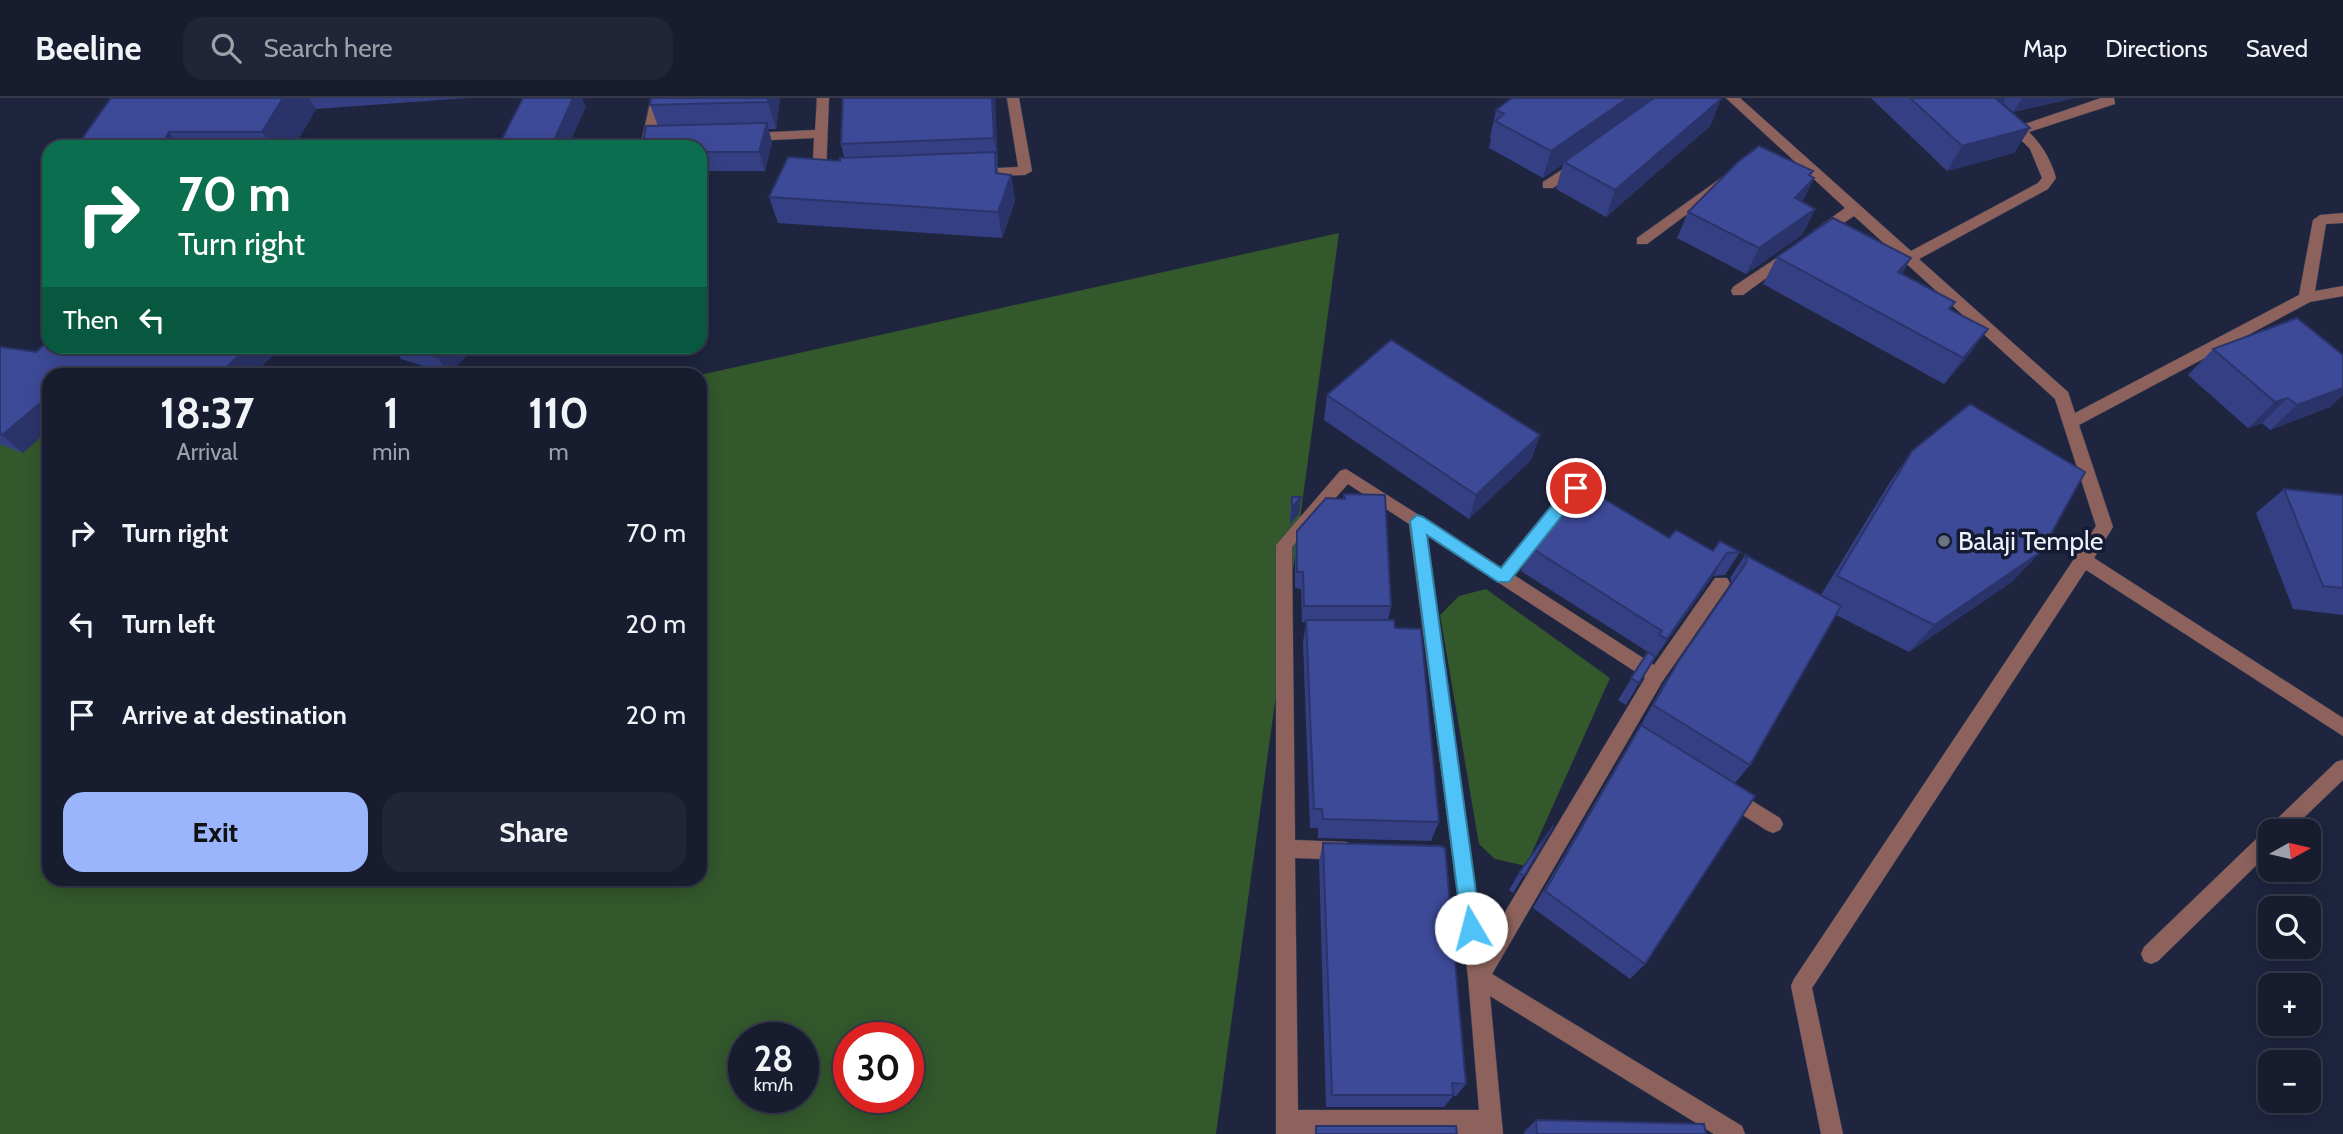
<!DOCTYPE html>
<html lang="en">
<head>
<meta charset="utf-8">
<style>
  body { margin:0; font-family:Cabin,sans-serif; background:#202537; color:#f1f3f6; height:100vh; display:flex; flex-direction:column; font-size:26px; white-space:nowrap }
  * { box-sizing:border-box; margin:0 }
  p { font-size:23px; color:#9ea1aa }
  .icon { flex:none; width:38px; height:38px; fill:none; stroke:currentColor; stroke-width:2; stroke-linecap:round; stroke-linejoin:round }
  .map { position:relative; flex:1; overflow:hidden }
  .sheet { position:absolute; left:42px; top:270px; width:665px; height:518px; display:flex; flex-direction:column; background:#171c2f; border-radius:21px; box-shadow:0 4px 18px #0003,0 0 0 2px #363a4b }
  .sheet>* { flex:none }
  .top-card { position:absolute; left:42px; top:42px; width:665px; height:214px; border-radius:21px; box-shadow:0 4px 18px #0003,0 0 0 2px #363a4b; background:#0b6e4f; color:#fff; overflow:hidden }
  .needle { width:46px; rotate:82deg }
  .fabs { position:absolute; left:2258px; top:721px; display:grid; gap:14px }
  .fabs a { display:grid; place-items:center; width:63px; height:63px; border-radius:14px; background:#171c2f; box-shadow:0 4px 18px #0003,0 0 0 2px #363a4b; font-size:35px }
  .speed { position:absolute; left:728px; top:924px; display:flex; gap:14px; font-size:35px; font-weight:700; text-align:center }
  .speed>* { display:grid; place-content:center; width:91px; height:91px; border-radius:50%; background:#171c2f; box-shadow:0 4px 18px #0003,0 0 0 2px #363a4b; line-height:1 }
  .speed small { font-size:18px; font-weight:400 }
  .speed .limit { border:10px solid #d22; background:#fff; color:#111 }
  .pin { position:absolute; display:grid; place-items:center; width:60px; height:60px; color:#fff; margin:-30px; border:4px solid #fff; border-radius:50%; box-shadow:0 2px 7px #0007 }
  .me { position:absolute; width:77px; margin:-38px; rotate:352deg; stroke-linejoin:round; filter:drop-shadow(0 0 5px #0008) }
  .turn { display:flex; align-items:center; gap:24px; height:147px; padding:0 21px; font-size:32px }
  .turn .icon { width:91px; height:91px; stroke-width:2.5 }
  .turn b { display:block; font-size:49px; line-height:60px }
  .then { display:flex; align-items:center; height:66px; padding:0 21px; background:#0003; gap:14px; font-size:26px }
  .eta { display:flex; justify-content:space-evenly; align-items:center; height:119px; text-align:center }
  .eta b { font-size:42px; font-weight:700; line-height:49px }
  .action { display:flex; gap:14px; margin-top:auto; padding:14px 21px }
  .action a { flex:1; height:80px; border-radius:21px; background:#9bb5fd; color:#111; font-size:28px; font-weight:700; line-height:80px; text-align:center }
  .action a+a { background:#202537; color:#f1f3f6 }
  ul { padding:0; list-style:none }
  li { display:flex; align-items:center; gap:21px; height:91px; padding:0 21px }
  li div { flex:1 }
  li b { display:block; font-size:26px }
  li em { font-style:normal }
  header { display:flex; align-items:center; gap:42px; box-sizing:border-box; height:98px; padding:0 35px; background:#171c2f; border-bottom:2px solid #363a4b }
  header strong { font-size:33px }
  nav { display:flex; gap:38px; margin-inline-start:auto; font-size:24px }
  .search { width:490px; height:63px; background:#202537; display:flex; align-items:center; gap:18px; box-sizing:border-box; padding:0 24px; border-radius:21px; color:#9ea1aa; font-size:26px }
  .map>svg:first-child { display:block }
</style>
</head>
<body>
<header>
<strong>Beeline</strong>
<div class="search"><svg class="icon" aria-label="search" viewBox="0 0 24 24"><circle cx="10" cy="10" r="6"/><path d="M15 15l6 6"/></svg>Search here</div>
<nav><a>Map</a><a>Directions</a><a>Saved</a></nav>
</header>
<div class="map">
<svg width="2343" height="1036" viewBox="0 0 2343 1036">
  <rect width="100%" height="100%" fill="#1f253f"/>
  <!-- green -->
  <path fill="#33582c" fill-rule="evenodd" d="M1339,135L1216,1036H0V318L49,344V780H700V277ZM744,940H803V999H744ZM849,940H908V999H849Z
    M1486,491L1610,580L1526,768L1495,761L1479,746L1440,517L1459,498Z"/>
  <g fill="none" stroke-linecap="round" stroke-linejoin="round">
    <defs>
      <path id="minor" d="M651,0H663L656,38L666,42C661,48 647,48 642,42Z
        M817,0H829L826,77L830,81L823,85L814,84L812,81L814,40L750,43L743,39L750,35L815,32Z
        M1007,0H1019L1032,73L1025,77L971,78V72L976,71L1018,69Z
        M1726,0H1740L1911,153L2038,85L2042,80L2030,51L1980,0H1994L2022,27L2101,0H2114L2115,6L2029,34C2042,47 2051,62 2056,80L2048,91L1919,161L2068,294L2075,315L2299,197L2313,122L2320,117L2343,115V125L2326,126L2315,193L2343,188V198L2310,204L2079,327L2113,429L2094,460L2343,620V638L2086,472L1812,890L1843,1036H1821L1791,888L1794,881L2096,428L2055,301L1854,118L1823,139H1813V133L1845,110Z
        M1579,61L1586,65L1584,68L1553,90H1543V84Z
        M1724,78L1731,82L1729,85L1647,146H1637V140Z
        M1790,151L1795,153V159L1743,197H1733L1731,193L1733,189Z
        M1346,371L1501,469L1570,384H1582L1584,389L1582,394L1514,477L1654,567L1715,480H1727L1730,485L1727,490L1662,584L1492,876L1742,1028L1745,1036H1714L1490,898L1503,1036H1276V447L1340,373ZM1348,386L1409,426L1468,879L1479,1012H1298L1295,760L1346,762L1353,759L1356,753L1353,747L1346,744L1295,742L1292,449ZM1427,438L1645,580L1484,849Z
        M2343,662V682L2290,733H2270V754L2158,863L2151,866L2144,863L2141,856L2144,849L2336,664Z
        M1728,688L1780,720L1783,726L1780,732L1773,735L1766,732L1721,703L1718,697L1721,691Z"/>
    </defs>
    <!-- minor casing -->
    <use href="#minor" stroke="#3c4259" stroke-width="1"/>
    <!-- minor -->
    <use href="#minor" fill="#8d625c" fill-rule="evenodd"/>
  </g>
  <!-- wall -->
  <path fill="#344083" d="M111,0H467L316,11L294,49H76Z
    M651,0H780L776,31H768L772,44L765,73H700V49L658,28L650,7Z
    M843,0H995L998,76L1011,77L1015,103L1002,140L778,125L769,99L840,63L844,59L841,46Z
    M1871,0H2074L2013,14L2003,5L2002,6L2030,30L2014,55L1947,73Z
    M1721,1L1710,28L1606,119L1556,91L1563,66L1543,80L1489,50L1491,40L1490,39L1496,12Z
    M1810,78L1814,80L1802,104L1815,111L1802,137L1746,176L1677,140L1688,114Z
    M49,87V104L42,96Z
    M1777,159L1911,160L1902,176L1969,257L1944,286L1763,186Z
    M392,248H476L449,276L401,261Z
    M0,249L36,254L254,276H49L23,355L0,346Z
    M2213,251L2343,257V297L2330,309L2270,332L2262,325L2248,330L2188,277Z
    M1327,297L1540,337L1531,362L1469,421L1324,322Z
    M1912,353L2013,483L1909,554L1836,517L1750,667L1735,685L1645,866L1630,881L1533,810L1628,648L1640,629L1664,585L1732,486L1730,480L1745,457L1821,497L1890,384Z
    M2284,391L2343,397V517L2293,511L2256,415Z
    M1344,396L1391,508L1388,522L1395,530L1439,724L1431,743L1318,740V730H1310L1303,545L1306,524H1302L1301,491L1295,490V450L1297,433L1343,401Z
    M1292,399L1299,416L1290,426V416Z
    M1669,440L1713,453L1740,454L1725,477L1713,478L1653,563H1652L1626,607L1618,602L1648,554L1521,473L1530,449Z
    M1554,727L1513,795L1509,792L1519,775Z
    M1323,745L1466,986L1456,998H1453L1444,1009H1326L1319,763Z
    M1536,1022L1706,1036H1524V1034Z"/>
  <!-- shaded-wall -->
  <path fill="#2b346a" d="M283,0H309L316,11L294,49H272L262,34Z
    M573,0H582L586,9L568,49H551Z
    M768,0H780L776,31L768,4Z
    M992,0H995L998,67L994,40Z
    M1628,0H1656L1564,64L1563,66L1543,80L1551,53Z
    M1992,0H2006L1995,19Z
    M2022,0H2074L2013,14Z
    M1721,1L1710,28L1606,119L1615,92Z
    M767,25L772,44L765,73L759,54Z
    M2030,30L2014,55L1947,73L1962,48Z
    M169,34L180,49H161Z
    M1813,73L1803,92L1814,80L1801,107L1795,100L1809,77Z
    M1011,77L1015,103L1002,140L998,114Z
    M1815,111L1802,137L1746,176L1759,150Z
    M1911,160L1895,187L1898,174Z
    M1988,231L1969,257L1944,286L1963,260Z
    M249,248H283L254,276H219Z
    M447,248H476L449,276L437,259Z
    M2343,288V297L2330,309L2270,332L2297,307Z
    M49,298V332L23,355L2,337Z
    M2288,300L2262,325L2248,330L2275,304Z
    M1540,337L1531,362L1469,421L1476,397Z
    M1301,399L1299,416L1290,426L1292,409Z
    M2041,454L2013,483L1909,554L1934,527Z
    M1727,455L1713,478L1653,563L1667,541Z"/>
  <!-- building -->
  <path fill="#3d4a98" stroke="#2b346a" stroke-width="2" d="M111,0H283L262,34H169L161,49H76Z
    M523,0H573L551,49H498Z
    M651,0H768V4L650,7Z
    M843,0H992L994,40L841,46Z
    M1512,0H1628L1551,53L1495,23L1504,16L1496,12Z
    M1654,0H1719L1721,1L1615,92L1564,64Z
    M1910,0H1995L2030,30L1962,48Z
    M767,25L759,54H700V49H642L646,28Z
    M1759,48L1813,73L1809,77L1814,80L1795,100L1815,111L1759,150L1688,114L1738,64Z
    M995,54L996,75L1011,77L998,114L769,99L788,59L840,63V60Z
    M49,87V97L42,96Z
    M1833,120L1911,160L1898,174L1955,204L1949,211L1988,231L1963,260L1777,159Z
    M2297,220L2343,257V290L2297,307L2288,300L2275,304L2213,251Z
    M49,242V248H249L219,276H92L87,275L86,276H49V298L2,337L0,336V249L36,254Z
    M1391,242L1540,337L1476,397L1327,297Z
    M406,248H447L437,259Z
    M1970,306L2085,374L2041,454L1934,527L1837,478L1912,353Z
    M1581,387L1669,440L1676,432L1713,453L1720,443L1740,454L1727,455L1667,541L1659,537L1662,533L1530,449Z
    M2284,391L2343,397V490L2323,488Z
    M1344,396L1385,397L1391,508H1304L1303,474H1297V433L1326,400L1345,401Z
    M1292,399H1301L1292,409Z
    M1745,457L1841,508L1750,667L1653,607L1678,564L1744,468L1747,463Z
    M1306,522H1394L1395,530L1421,531L1439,724L1323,721L1322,711H1314Z
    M1648,554L1655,559L1639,585L1631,580Z
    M1641,627L1755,698L1645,866L1545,793Z
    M1554,727L1524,778L1519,775Z
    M1323,745L1441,748L1445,750L1466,986L1452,985L1453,997H1332Z
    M1536,1022L1704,1026L1706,1036H1537Z
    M1316,1028H1456L1457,1036H1316Z"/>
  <!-- route -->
  <path fill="#4fc3f7" stroke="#337fa1" stroke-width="2" d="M1576,384L1581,385L1583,390L1581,394L1509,484H1498L1427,437L1481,830L1478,836L1471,838L1465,836L1462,830L1410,423L1417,417L1423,419L1501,470L1570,385Z"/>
  <!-- markers -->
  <circle fill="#6b7280" stroke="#161b34" stroke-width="2.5" cx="1944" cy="443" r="7"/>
  <g text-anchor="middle" stroke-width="7" stroke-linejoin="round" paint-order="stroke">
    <!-- poi labels -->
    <g font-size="26" fill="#eef2fc" stroke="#161b34" text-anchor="start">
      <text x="1958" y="452">Balaji Temple</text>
    </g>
  </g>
</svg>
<div class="fabs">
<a><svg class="needle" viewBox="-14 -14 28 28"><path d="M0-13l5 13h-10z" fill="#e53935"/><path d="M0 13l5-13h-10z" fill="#9ea1aa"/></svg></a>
<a><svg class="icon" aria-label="search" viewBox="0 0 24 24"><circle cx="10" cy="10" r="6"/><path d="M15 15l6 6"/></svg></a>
<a>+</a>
<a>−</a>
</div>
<div class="speed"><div>28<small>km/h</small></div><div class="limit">30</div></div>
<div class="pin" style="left:1576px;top:390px;background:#d93025"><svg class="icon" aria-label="arrive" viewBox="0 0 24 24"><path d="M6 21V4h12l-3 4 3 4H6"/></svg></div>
<svg class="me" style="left:1471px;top:830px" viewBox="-20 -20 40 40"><circle r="19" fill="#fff"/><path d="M0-13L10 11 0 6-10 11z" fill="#4fc3f7"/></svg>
<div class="top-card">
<div class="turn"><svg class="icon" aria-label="right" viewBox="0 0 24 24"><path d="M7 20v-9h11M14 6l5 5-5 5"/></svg><div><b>70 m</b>Turn right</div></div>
<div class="then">Then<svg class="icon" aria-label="left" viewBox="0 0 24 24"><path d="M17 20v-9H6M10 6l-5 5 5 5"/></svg></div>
</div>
<section class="sheet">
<div class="eta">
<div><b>18:37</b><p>Arrival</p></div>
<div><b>1</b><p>min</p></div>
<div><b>110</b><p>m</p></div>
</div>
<ul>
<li><svg class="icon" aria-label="right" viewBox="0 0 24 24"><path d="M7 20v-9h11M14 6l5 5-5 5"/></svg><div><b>Turn right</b></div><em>70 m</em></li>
<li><svg class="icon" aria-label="left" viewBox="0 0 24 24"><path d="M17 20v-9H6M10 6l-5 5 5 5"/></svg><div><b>Turn left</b></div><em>20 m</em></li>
<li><svg class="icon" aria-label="arrive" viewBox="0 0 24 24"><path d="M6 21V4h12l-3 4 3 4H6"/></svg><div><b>Arrive at destination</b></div><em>20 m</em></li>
</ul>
<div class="action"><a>Exit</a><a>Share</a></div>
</section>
</div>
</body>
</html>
